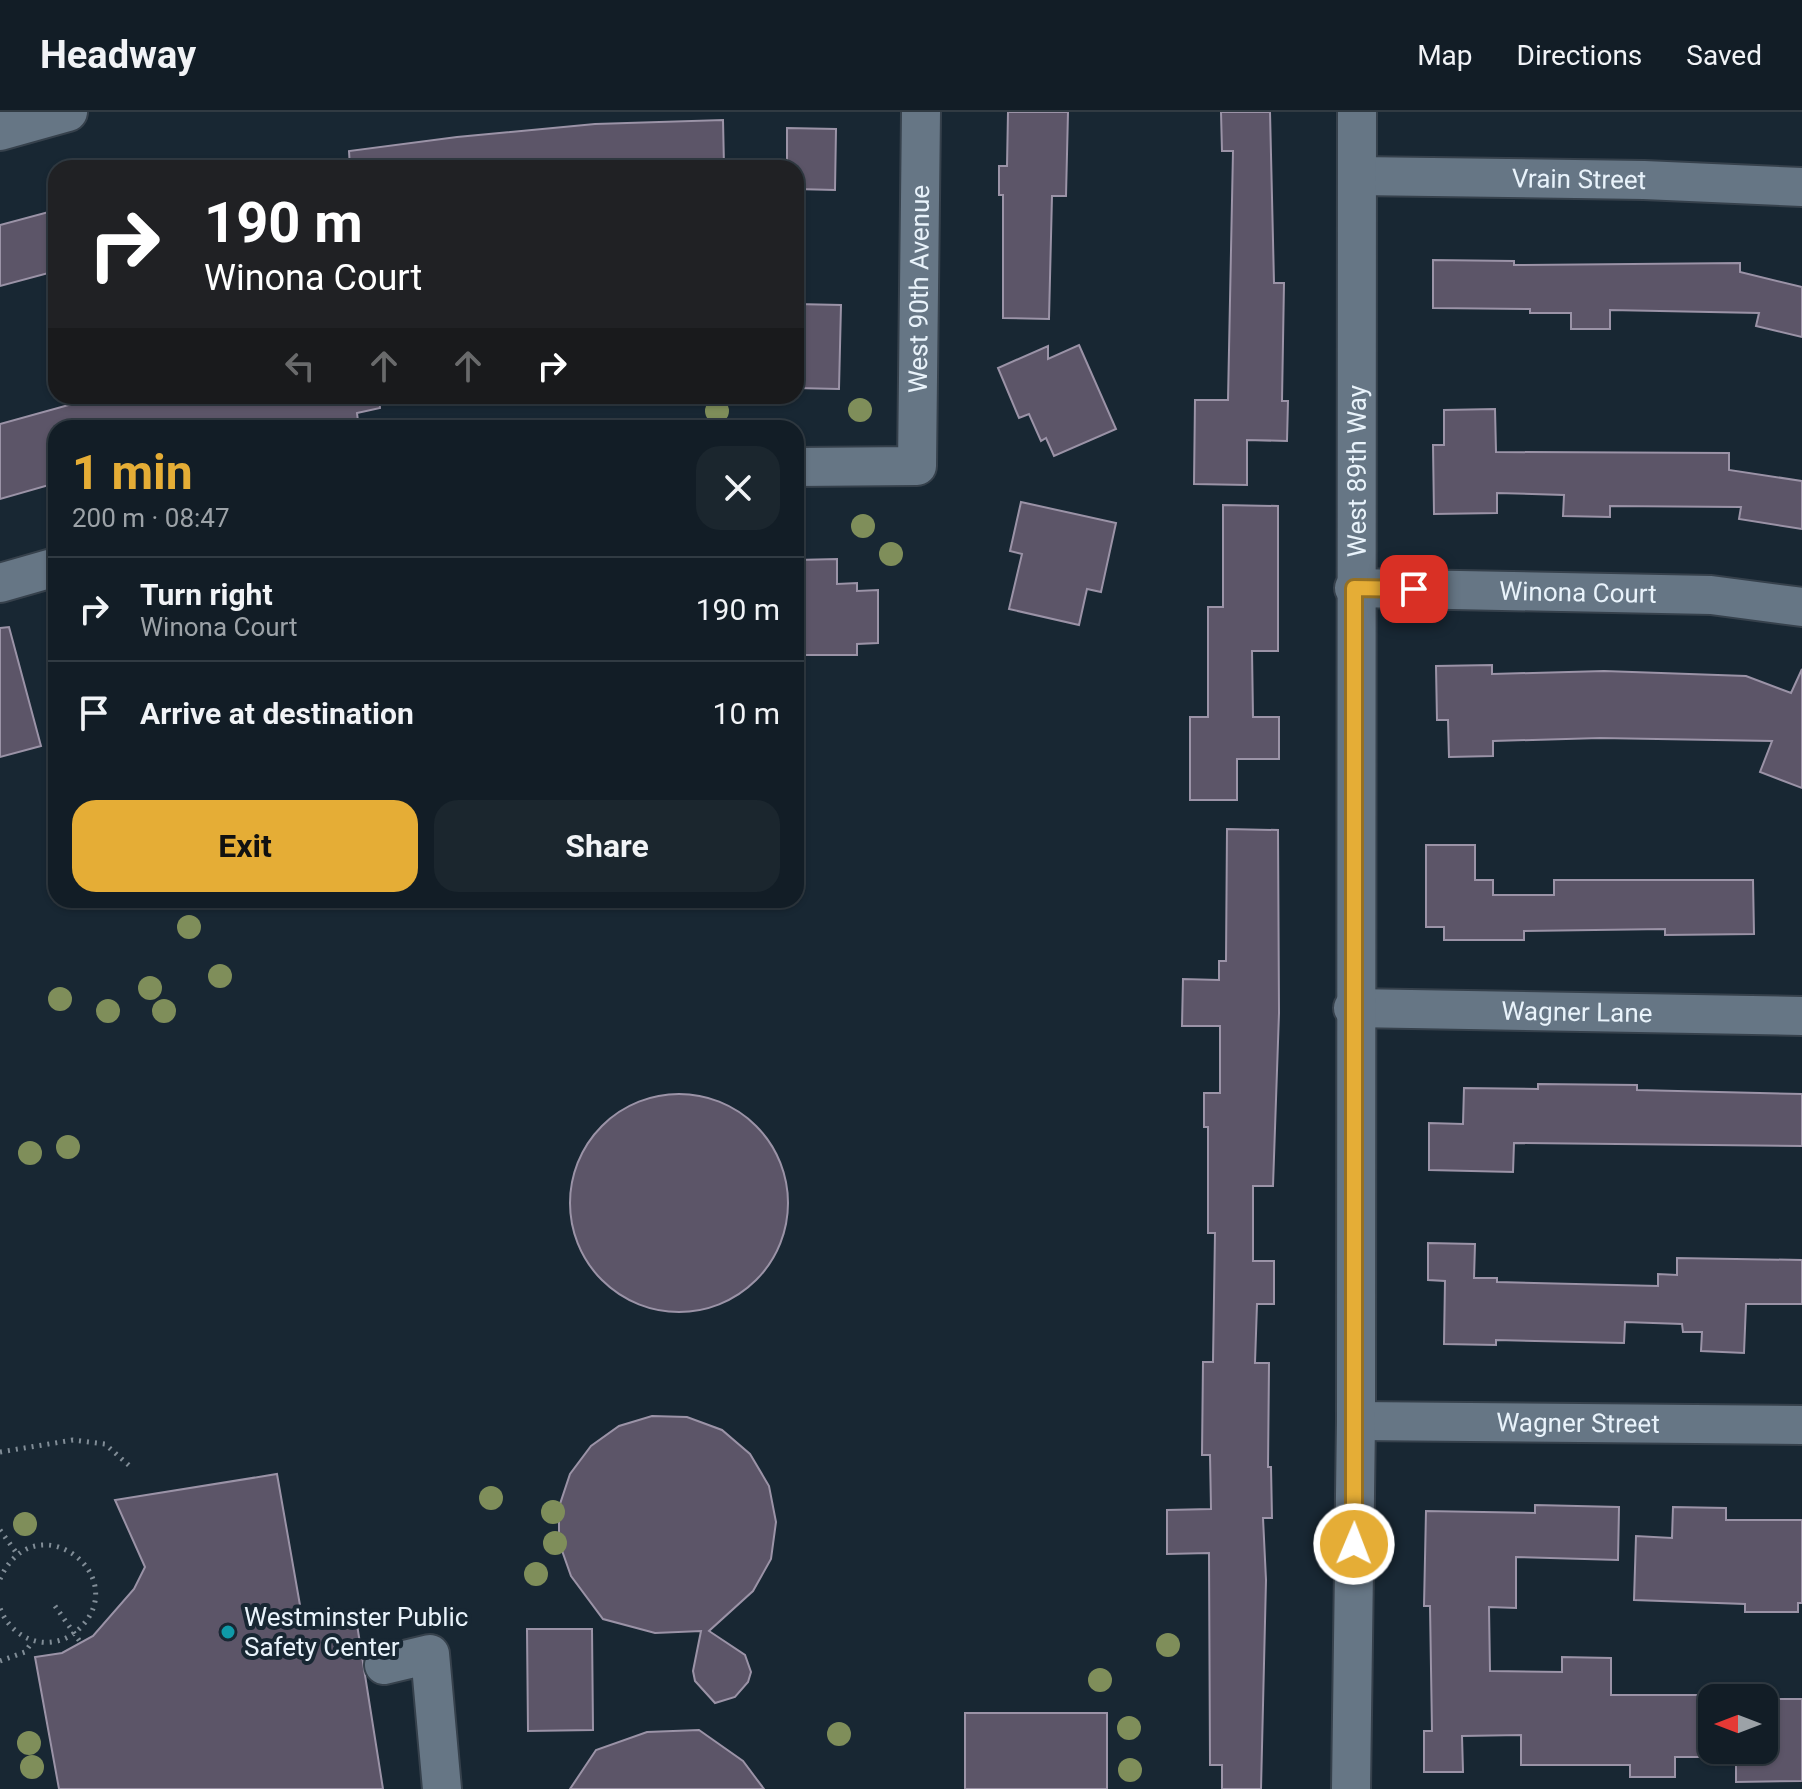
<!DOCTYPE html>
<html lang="en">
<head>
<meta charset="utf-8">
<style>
  body { margin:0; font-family:Roboto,sans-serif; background:#1b262e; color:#f1f3f6; height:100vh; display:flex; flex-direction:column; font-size:30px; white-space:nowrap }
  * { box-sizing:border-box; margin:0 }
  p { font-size:26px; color:#9ca2a7 }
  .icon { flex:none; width:44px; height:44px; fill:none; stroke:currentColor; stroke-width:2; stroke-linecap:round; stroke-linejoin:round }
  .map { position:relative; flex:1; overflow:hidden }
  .side { position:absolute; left:48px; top:308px; width:756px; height:488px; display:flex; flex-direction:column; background:#121d26; border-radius:24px; box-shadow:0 2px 6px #0004,0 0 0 2px #313b43 }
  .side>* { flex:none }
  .guide { position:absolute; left:48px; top:48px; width:756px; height:244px; border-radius:24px; box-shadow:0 2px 6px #0004,0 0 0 2px #313b43; background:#202124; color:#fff; overflow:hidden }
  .needle { width:52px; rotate:270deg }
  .fabs { position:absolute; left:1698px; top:1572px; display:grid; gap:16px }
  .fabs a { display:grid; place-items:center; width:80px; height:80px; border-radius:16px; background:#121d26; box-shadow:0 2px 6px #0004,0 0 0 2px #313b43; font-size:40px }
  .pin { position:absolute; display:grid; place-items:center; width:68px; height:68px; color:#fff; margin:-34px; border-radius:16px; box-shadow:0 4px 12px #0006 }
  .me { position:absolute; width:88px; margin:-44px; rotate:1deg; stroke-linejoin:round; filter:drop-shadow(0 0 6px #0008) }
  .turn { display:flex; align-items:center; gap:28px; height:168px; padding:0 24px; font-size:36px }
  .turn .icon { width:104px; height:104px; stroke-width:2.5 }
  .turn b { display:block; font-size:56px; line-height:68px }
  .lanes { display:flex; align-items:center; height:76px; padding:0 24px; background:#0003; justify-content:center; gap:40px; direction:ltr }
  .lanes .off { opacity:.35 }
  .round { display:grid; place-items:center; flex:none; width:84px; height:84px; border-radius:24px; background:#1b262e }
  .head { display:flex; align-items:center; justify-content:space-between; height:136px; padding:0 24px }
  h1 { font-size:48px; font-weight:700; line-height:60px; color:#e5ad36 }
  .action { display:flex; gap:16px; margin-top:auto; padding:16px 24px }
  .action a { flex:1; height:92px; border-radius:24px; background:#e5ad36; color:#111; font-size:32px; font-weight:700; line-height:92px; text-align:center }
  .action a+a { background:#1b262e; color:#f1f3f6 }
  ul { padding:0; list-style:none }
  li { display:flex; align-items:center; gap:24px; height:104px; padding:0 24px; border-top:2px solid #313b43 }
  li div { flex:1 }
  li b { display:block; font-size:30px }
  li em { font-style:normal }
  header { display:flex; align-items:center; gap:48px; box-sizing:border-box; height:112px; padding:0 40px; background:#121d26; border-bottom:2px solid #313b43 }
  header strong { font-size:38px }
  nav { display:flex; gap:44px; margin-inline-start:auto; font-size:28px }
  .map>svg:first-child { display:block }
</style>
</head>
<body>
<header>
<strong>Headway</strong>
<nav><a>Map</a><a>Directions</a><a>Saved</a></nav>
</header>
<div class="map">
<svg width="1802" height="1677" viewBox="0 0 1802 1677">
  <rect width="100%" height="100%" fill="#182733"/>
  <!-- building -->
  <path fill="#5c5568" stroke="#9b93a7" stroke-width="2" d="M1008,0H1068L1066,84H1052L1049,207L1003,206V83H999V54H1007Z
    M1221,0H1270L1274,171H1284L1282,289H1288L1287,329L1247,328V373L1194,372L1195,288H1228L1233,39H1222Z
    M723,8L724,54L350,56L349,39L457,25L595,12Z
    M787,16L836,17L835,78L796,77V56H787Z
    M56,98V159L0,174V113Z
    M1433,148L1514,149V153L1740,151V160L1802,175V225L1756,214L1759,201L1610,198V217H1571V201H1530V197L1433,196Z
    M796,192L841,193L839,277L796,276Z
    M1079,233L1116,317L1054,344L1046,326L1041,329L1029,302L1019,306L998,256L1048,234V247Z
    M101,284H379L380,296L357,301L358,309L326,316H313L312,311L287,316H56V371L0,387V312Z
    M1495,297L1496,340L1729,341V358L1802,369V417L1739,407L1741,395L1610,394V405L1563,404L1564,383L1497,381V401L1434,402L1433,333H1444V298Z
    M1021,390L1116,411L1101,480L1087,477L1079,513L1009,497L1022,442L1010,439Z
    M1223,393L1278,394V539H1252L1253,605H1279V647H1237V688H1190V605H1208V495H1223Z
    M837,447V472L857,471V479L878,478V531L857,532V543H805V531H796V448Z
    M9,515L41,634L0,645V516Z
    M1492,553V562L1604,559L1746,564L1791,581L1802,557V676L1760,660L1772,629L1600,626L1493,629V644L1449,645L1448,608H1437L1436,554Z
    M1227,717L1278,718L1279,901L1273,1074H1253V1149H1274V1192H1257L1255,1251H1269L1268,1355H1271L1272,1406H1263L1266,1468L1261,1677H1222V1653H1210L1209,1441L1167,1442V1398L1211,1397L1210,1343H1202L1203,1250H1213L1215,1121H1208V1015H1204V981H1220V914H1182L1183,867L1219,868V849H1226Z
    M1426,733H1475V768H1493V783H1554V768H1753L1754,822L1665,823V817L1524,819V828H1444V815H1426Z
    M1538,972L1637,973V978L1802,982V1034L1514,1031L1513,1060L1429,1058V1011L1463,1012L1464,976L1538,977Z
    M570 1091a109 109 0 1 1 218 0a109 109 0 1 1-218 0Z
    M1428,1131L1475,1132L1474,1166H1497V1170L1658,1174V1162L1677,1163V1146L1802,1148V1192H1746L1744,1241L1701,1239L1702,1220H1683L1682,1212L1625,1210L1624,1231L1496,1228V1233L1444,1232L1445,1169L1428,1168Z
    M652,1304L687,1305L722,1318L750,1342L769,1374L776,1410L771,1447L753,1479L709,1519L745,1543L751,1560L748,1570L735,1585L715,1591L695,1569L693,1559L701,1519L655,1521L603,1507L571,1464L559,1430V1395L570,1362L591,1334L619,1314Z
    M277,1362L304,1516L356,1506L383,1677H59L35,1545L62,1541L93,1524L134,1477L145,1455L115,1388Z
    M1535,1393L1619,1395L1618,1448L1516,1445V1496L1489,1495L1490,1559L1562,1560V1545L1611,1546V1583H1712V1645H1675V1665H1630V1653H1521V1623L1462,1624L1463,1660H1424V1619H1432L1430,1494H1424L1426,1399L1535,1401Z
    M1673,1395L1726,1396V1408H1802V1491H1798V1500H1745V1492L1634,1488L1636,1424L1672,1426Z
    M527,1517H592L593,1618L528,1619Z
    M1764,1587H1802V1669L1736,1670V1638H1764Z
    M965,1601H1107V1677H965Z
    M699,1618L743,1649L764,1677H570L596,1638L647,1620Z"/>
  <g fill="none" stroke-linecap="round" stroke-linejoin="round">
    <defs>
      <g id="minor">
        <path d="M0,19L68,0"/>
        <path id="s1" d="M1357,64L1644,68L1802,75"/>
        <path id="s2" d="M796,355L917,354L921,0"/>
        <path d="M0,471L56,455"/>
        <path id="s3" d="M1354,476L1711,483L1802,495"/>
        <path id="s4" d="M1353,896L1802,904"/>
        <path id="s5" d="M1356,1309L1802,1313"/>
        <path d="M384,1553L430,1542L442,1677"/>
        <path id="s6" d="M1351,1677L1356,1309L1357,0"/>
      </g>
    </defs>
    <!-- minor casing -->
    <use href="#minor" stroke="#36414c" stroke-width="42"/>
    <!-- path -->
    <path stroke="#818d97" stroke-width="5" stroke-dasharray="2 6" stroke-linecap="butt" d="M0,1340L73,1328L105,1332L133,1357
      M0,1418L18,1443
      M0,1467C35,1388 135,1464 79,1517C69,1527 54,1532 40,1530C21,1527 6,1513 0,1496
      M55,1494L81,1531
      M0,1549L25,1540L30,1533"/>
    <!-- minor -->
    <use href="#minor" stroke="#667685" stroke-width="38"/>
  </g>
  <!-- trees -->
  <g fill="#7f8e5a">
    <circle cx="860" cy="298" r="12"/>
    <circle cx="717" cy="299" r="12"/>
    <circle cx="863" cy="414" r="12"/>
    <circle cx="891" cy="442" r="12"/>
    <circle cx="189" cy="815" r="12"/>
    <circle cx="220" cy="864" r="12"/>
    <circle cx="150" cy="876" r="12"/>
    <circle cx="60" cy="887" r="12"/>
    <circle cx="108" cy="899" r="12"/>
    <circle cx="164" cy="899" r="12"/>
    <circle cx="68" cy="1035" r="12"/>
    <circle cx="30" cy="1041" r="12"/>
    <circle cx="491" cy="1386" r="12"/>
    <circle cx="553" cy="1400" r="12"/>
    <circle cx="25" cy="1412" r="12"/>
    <circle cx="555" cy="1431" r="12"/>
    <circle cx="536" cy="1462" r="12"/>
    <circle cx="1168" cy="1533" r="12"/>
    <circle cx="1100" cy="1568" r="12"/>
    <circle cx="1129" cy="1616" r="12"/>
    <circle cx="839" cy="1622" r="12"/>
    <circle cx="29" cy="1631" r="12"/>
    <circle cx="32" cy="1655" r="12"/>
    <circle cx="1130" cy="1658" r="12"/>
  </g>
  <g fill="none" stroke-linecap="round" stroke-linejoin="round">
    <defs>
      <path id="route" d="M1354,1432V476L1414,477"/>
    </defs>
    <!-- route casing -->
    <use href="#route" stroke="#957023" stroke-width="20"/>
    <!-- route -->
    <use href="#route" stroke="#e5ad36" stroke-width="14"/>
  </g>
  <!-- markers -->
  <circle fill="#0f9aa8" stroke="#182733" stroke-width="3" cx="228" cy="1520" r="8"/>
  <g text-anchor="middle" stroke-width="8" stroke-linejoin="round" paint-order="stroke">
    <!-- street labels -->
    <g font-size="26" fill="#e9f3fb" stroke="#182733">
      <text dy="9" stroke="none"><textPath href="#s1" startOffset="222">Vrain Street</textPath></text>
      <text dy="9" stroke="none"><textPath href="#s2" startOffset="298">West 90th Avenue</textPath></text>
      <text dy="9" stroke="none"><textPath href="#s6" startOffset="1318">West 89th Way</textPath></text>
      <text dy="9" stroke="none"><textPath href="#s3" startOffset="224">Winona Court</textPath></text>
      <text dy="9" stroke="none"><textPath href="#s4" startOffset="224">Wagner Lane</textPath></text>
      <text dy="9" stroke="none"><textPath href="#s5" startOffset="222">Wagner Street</textPath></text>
    </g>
    <!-- poi labels -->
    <g font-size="26" fill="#e9f3fb" stroke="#182733" text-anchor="start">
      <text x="244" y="1514">Westminster Public<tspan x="244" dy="30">Safety Center</tspan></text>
    </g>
  </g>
</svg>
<div class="fabs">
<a><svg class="needle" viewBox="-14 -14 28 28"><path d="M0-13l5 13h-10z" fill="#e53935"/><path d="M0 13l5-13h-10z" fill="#9ca2a7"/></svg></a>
</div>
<div class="pin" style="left:1414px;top:477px;background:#d93025"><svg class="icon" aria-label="arrive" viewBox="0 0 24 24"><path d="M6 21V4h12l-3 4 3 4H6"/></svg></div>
<svg class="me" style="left:1354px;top:1432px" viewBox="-20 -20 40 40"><circle r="17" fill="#e5ad36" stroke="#fff" stroke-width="3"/><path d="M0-11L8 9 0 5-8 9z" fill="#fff"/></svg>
<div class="guide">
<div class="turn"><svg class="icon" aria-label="right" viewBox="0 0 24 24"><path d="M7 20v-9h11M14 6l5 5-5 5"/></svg><div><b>190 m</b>Winona Court</div></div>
<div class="lanes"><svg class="icon off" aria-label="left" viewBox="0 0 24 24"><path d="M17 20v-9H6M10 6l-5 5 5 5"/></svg><svg class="icon off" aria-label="ahead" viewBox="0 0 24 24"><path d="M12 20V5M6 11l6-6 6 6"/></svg><svg class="icon off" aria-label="ahead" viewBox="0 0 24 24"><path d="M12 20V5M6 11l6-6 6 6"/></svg><svg class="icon" aria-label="right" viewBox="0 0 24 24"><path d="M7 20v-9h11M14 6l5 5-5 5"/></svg></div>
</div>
<section class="side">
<div class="head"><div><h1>1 min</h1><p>200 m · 08:47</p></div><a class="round"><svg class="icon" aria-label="close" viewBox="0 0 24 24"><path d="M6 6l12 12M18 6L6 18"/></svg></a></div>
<ul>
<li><svg class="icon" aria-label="right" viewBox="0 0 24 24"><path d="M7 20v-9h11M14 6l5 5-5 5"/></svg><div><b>Turn right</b><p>Winona Court</p></div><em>190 m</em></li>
<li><svg class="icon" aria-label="arrive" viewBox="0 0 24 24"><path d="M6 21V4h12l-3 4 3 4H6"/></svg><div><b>Arrive at destination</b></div><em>10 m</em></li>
</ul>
<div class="action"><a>Exit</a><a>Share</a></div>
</section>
</div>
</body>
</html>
